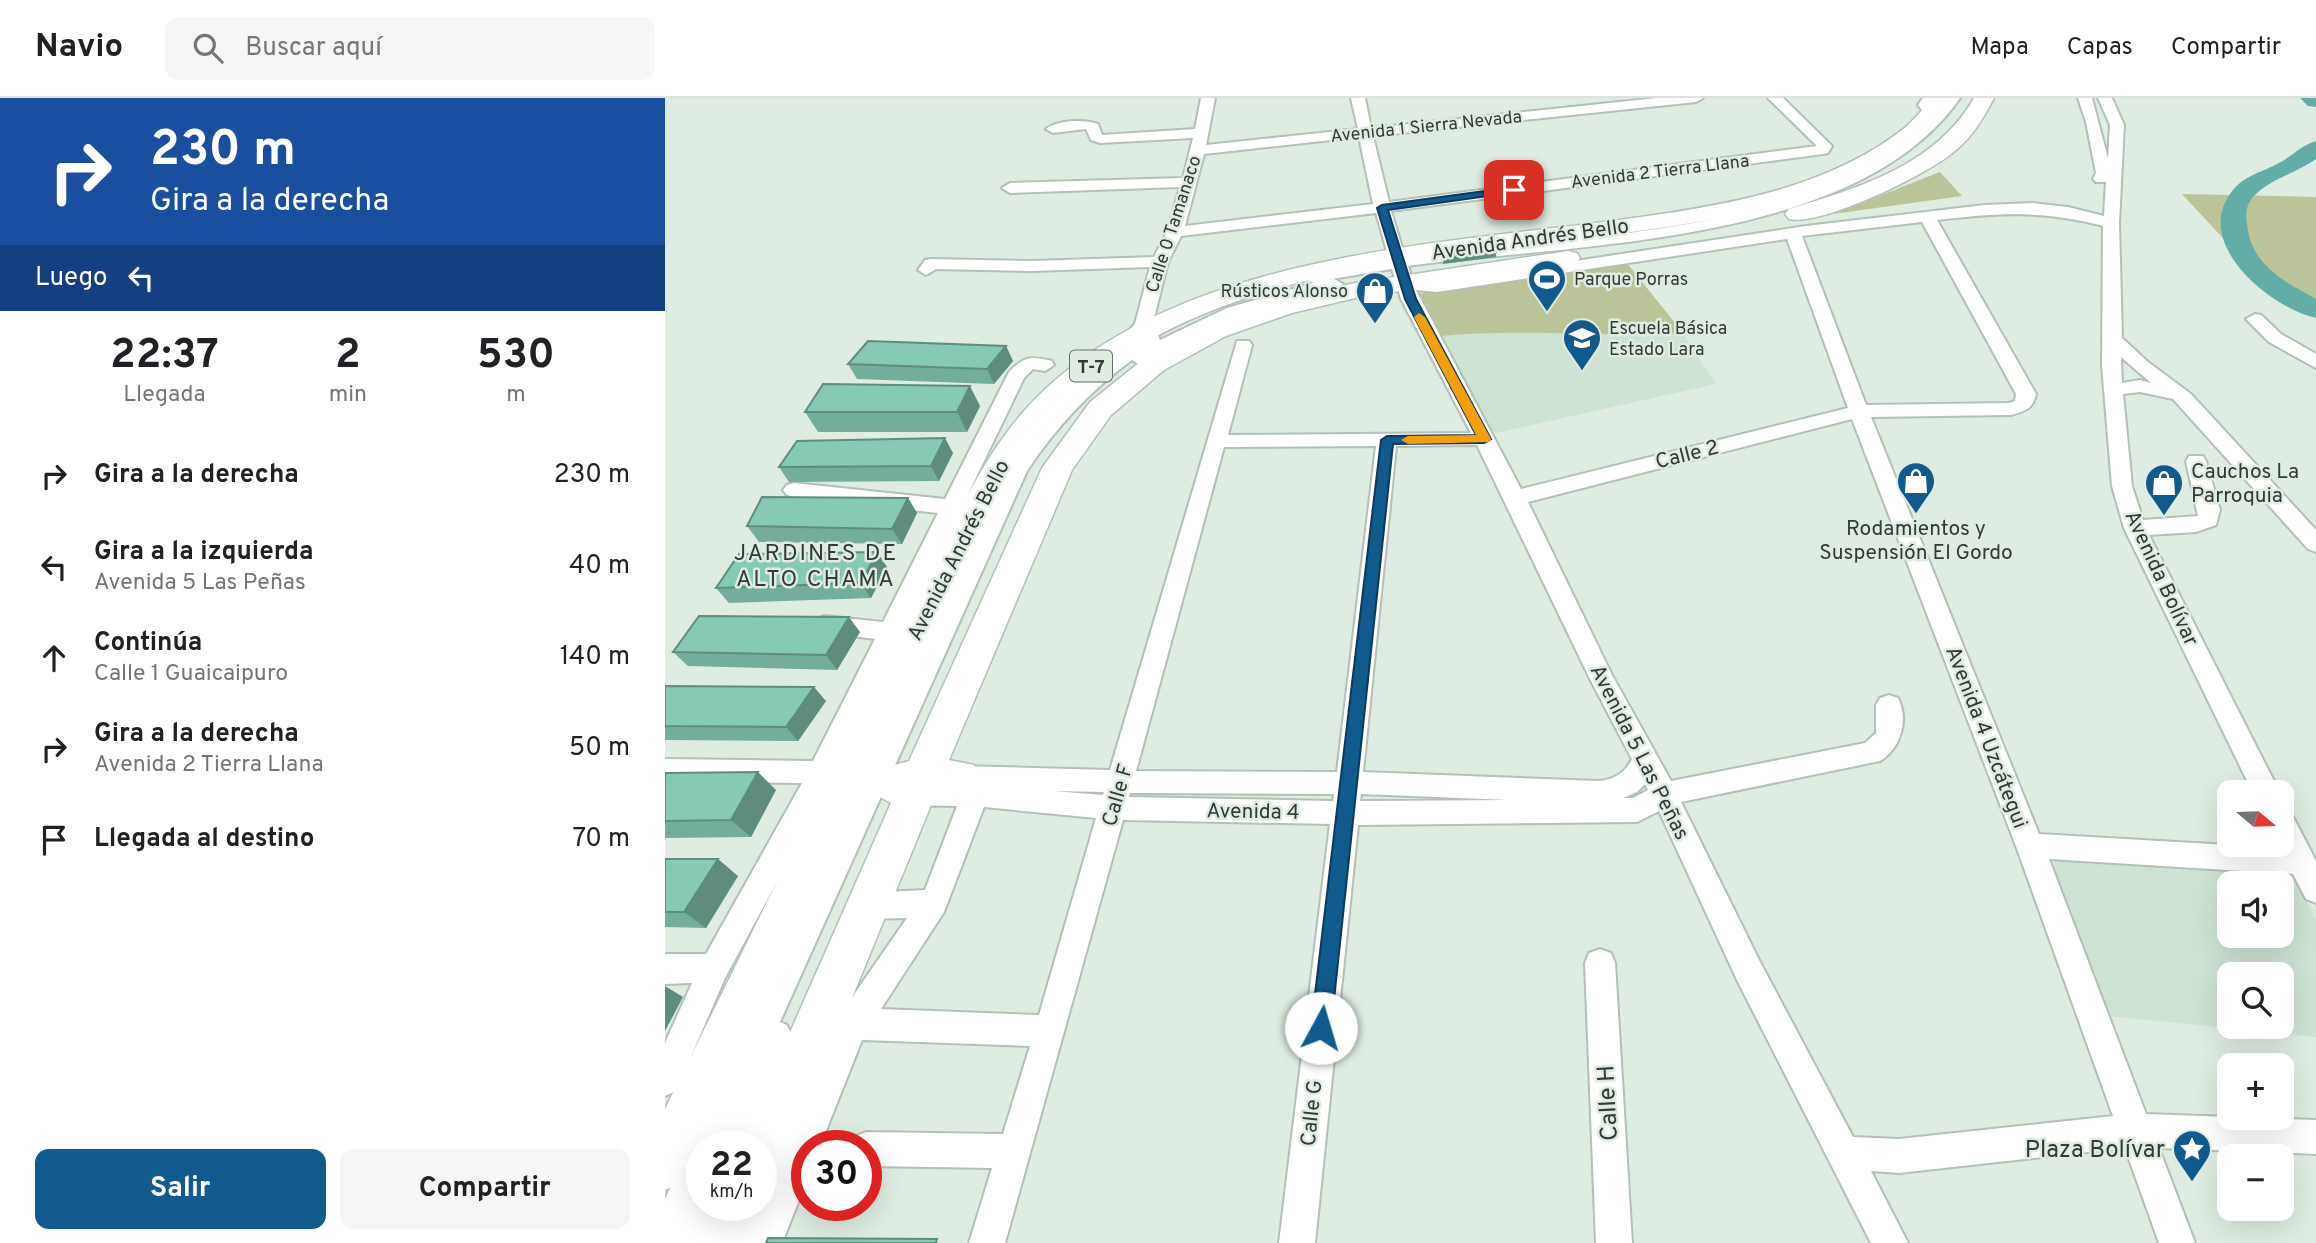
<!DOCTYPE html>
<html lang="es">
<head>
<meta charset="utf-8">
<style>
  body { margin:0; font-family:Overpass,sans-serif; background:#f6f6f6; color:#202124; height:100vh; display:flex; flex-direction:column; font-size:26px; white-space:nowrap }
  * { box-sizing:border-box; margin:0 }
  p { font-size:23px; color:#757577 }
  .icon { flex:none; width:38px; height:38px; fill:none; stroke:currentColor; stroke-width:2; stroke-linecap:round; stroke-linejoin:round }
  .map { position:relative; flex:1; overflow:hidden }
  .sheet { display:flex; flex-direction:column; background:#fff; width:665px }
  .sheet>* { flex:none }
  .top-card { background:#1a4fa0; color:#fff; overflow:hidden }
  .needle { width:46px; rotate:109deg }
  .tools { position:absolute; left:1552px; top:682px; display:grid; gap:14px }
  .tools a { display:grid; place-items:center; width:77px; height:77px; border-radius:14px; background:#fff; box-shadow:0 7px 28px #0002; font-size:35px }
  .speed { position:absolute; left:21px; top:1032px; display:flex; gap:14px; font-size:35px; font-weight:700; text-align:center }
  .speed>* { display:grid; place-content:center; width:91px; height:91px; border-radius:50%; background:#fff; box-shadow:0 7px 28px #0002; line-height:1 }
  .speed small { font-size:18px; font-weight:400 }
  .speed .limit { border:10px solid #d22; background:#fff; color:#111 }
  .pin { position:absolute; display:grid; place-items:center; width:60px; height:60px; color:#fff; margin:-30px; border-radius:14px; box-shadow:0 4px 10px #0006 }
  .me { position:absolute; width:77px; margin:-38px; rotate:6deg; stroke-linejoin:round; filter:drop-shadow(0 0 5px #0008) }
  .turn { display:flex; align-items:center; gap:24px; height:147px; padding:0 35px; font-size:32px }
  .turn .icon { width:91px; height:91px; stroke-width:2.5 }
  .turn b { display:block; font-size:49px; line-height:60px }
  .then { display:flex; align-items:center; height:66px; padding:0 35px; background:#0003; gap:14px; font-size:26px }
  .eta { display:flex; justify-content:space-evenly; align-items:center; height:119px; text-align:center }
  .eta b { font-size:42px; font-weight:700; line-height:49px }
  .cta { display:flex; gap:14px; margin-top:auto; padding:14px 35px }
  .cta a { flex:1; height:80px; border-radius:14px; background:#115a8e; color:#fff; font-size:28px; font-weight:700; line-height:80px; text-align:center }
  .cta a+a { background:#f6f6f6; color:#202124 }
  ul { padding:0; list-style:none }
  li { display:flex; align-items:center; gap:21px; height:91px; padding:0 35px }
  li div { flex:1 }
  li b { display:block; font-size:26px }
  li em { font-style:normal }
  header { display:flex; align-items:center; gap:42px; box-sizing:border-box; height:98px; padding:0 35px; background:#fff; border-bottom:2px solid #e0e0e0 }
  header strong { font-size:33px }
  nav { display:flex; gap:38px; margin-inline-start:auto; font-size:24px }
  .search { width:490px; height:63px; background:#f6f6f6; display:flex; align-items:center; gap:18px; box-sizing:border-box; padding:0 24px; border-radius:14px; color:#757577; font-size:26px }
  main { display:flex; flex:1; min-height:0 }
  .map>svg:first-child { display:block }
</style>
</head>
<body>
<header>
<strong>Navio</strong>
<div class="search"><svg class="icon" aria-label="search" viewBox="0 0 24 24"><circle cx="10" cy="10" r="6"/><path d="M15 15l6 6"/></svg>Buscar aquí</div>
<nav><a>Mapa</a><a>Capas</a><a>Compartir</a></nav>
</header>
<main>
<section class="sheet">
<div class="top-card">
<div class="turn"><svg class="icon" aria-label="right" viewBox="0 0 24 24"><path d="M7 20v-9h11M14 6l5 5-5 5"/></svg><div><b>230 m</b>Gira a la derecha</div></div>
<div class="then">Luego<svg class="icon" aria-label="left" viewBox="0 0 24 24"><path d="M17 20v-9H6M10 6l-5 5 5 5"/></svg></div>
</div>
<div class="eta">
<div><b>22:37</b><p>Llegada</p></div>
<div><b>2</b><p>min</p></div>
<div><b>530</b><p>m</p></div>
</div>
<ul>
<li><svg class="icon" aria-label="right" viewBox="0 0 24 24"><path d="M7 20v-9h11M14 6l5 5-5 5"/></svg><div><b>Gira a la derecha</b></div><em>230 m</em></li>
<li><svg class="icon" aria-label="left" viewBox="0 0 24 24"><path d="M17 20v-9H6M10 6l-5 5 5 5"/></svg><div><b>Gira a la izquierda</b><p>Avenida 5 Las Peñas</p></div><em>40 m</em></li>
<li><svg class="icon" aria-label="ahead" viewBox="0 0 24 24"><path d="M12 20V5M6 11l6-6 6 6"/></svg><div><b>Continúa</b><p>Calle 1 Guaicaipuro</p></div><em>140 m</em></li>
<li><svg class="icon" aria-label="right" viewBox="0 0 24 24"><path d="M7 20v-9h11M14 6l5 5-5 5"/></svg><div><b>Gira a la derecha</b><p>Avenida 2 Tierra Llana</p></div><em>50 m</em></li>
<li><svg class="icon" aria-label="arrive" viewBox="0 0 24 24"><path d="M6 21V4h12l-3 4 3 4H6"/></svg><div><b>Llegada al destino</b></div><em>70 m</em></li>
</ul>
<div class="cta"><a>Salir</a><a>Compartir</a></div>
</section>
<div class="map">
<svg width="1651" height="1145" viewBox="0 0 1651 1145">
  <rect width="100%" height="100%" fill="#deece1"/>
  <!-- built -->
  <path fill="#cee3d4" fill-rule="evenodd" d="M825,233L977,237L1018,235L1051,286L827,336L785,262L776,238Z
    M1392,761L1627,774L1651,821V939L1443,918L1385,772ZM1564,786H1617V838H1564ZM1564,877H1617V929H1564Z"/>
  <!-- green -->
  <path fill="#bbc496" d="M1275,74L1297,98L1168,116Z
    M1517,96L1651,99V213L1594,179Z
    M962,165L1018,235C937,240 857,230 776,238L752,196Z"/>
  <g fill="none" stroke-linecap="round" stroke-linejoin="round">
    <!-- river -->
    <path fill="#63ada8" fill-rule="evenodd" d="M1635,0H1651V9L1643,8Z
      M1651,43V61C1633,74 1606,81 1591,96C1582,104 1580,114 1582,126C1586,167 1618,183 1651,201V220C1604,209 1525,144 1568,92C1580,77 1598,74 1614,65C1627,58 1637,47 1651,43Z"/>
    <defs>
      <path id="minor" d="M536,0H550L541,47L693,31L686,0H700L706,30L992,0H1038L1031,4L708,38L724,104L1152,48L1103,0H1118L1167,48L1163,55L1158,56L726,113L740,159C900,137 1143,142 1264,21L1253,7L1258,0H1272L1267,7L1271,13L1281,0H1295C1191,149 907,145 743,168L747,181L772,184L1141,128L1320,107L1367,105L1403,109L1439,118L1441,84H1431L1428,81L1431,75L1421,24L1413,0H1427L1443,61L1445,27L1433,0H1447L1459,27L1454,125L1457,240L1483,264L1526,296L1651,432V454L1643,451L1508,301L1475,294L1458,296L1467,388L1478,422L1533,418L1521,363L1524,358H1538L1541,363L1555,412L1551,427L1531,434L1484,437L1615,695H1588L1459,430L1447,388L1437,267L1438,128C1377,112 1334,115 1272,122L1371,296C1368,311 1360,313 1346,317L1206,319L1374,736L1616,750L1617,713L1627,717L1651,763V805L1641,801L1628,776L1384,761L1481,1016L1651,1022V1056L1494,1050L1530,1145H1494L1460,1050L1234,1075L1206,1073L1243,1145H1206L1072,882L994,713L972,724L693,727L650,1145H614L665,726L458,722L340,1145H304L327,1070L201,1068V1048H185L189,1039L201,1034L338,1036L365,948L197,942L155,1048H142V1082L117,1145H81L166,941L161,930L166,919L177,914L242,820L202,821L192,817L187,808L192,799L202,795L260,792L292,708L237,707L227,704L224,696L227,688L237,685H285L282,679L286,671L295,668L445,672L572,243H584L587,247L563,337L806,335L736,201L727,171L661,182L669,181L678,186L675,190C599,208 550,224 483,266L476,268L467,262C425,293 391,329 362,373L115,924L122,927L127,938L79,1048H37V1108H54L39,1145H0V1101L185,706H154L60,880L11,993L0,998V945L27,885L0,886V856H41L137,685L0,683V661L148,663L210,541L151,533L147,527L151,521L159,518L218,524L273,415L129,399L122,397L118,392L122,387L129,385L280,401L344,274C360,258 365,258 387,263L389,267L380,273L368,271L359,280L165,683L195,685L342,372L388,311L422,279L460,250L452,245L470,226L485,169L368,173L271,171L261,177L253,172L260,162L266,161L368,163L489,159L502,134L515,89L345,95L337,90L345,85L518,80L528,40L435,45L426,42L421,31L388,35L381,31C392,22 419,21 433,26L437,37L530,31ZM694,39L708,106L520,128L539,56ZM711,115L724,161L642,176L640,180L648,185L562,210L495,242L493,237L487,236L476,240L487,228L503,164L516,138ZM1257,124L1351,296L1350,303L1344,305L1201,307L1137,138ZM1122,141L1183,310L856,391L751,192L772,194ZM1456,259L1486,285L1475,282L1457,285ZM1187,321L1351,748L1448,1018L1234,1041L1188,1039L1094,862L1016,704L1215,663C1236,650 1244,622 1233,600L1224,597L1215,600L1211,607V635L1200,645L1006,683L947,577L863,404ZM812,347L924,579L967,661C959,676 950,681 934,683L698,674L731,348ZM711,348L672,674L471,673L559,349ZM980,686L983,692L968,700H958L972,694ZM389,693L439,694L438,697ZM465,695H477L669,696L668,703L464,699ZM696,696L843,702L695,703ZM319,709L431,720L374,917L216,911L279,814Z
        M1590,216L1596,217L1616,236L1651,256V270L1604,244L1581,221Z
        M935,851L946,855L950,865L967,1145H931L920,865L924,855Z"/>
      <path id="highway" d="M1268,0H1289C1218,97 1085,117 974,133C781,161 542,163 395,309C349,355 324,416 297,474C275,522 252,570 230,618L234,619L239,630L229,657L230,667L244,663L377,370L425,304L480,260L542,227L609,204L690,185L903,153L912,155L915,160L912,165L903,167L690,200L627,215L561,238L499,272L446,317L407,372L284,662L309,667L315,679L309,691L295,696L271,695L114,1078L96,1085V1048H75L226,705L211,697L198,686L18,1084L0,1092V1011L300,402C320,365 342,329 372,299C520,152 781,147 976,119C1067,106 1163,89 1237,32C1249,23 1258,10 1268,0Z
        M1309,0H1329C1319,19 1308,38 1291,52C1266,75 1155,129 1124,121L1120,116L1124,111C1194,90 1271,67 1309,0Z
        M96,1094L102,1108L87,1145H33L49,1108H96Z"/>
    </defs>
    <!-- minor casing -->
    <use href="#minor" stroke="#b2c0b6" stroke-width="4"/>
    <!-- highway casing -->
    <use href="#highway" stroke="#b2c0b6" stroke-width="3"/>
    <!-- minor -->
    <use href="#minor" fill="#fff" fill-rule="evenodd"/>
    <!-- highway -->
    <use href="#highway" fill="#fff" fill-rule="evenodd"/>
  </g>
  <!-- wall -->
  <path fill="#73ad9b" d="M341,248L348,263L329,286L192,281L183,266Z
    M315,308L302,334H153L140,314Z
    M288,355L274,383L124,384L114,369Z
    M243,400L252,415L237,446L94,444L82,428Z
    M212,454L222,469L206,500L64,505L51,490Z
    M195,534L172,572L23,568L8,554Z
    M0,588L161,603L133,643L0,642Z
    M0,675L111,692L86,739L0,740Z
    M0,761L73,778L41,830L0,829Z"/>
  <!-- shaded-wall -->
  <path fill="#5e8d7e" d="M831,154V159L778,166V161Z
    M341,248L348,263L329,286L322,271Z
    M305,288L315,308L302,334L292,314Z
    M280,340L288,355L274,383L266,368Z
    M243,400L252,415L237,446L227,431Z
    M212,454L222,469L206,500L196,485Z
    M184,519L195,534L172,572L161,557Z
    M149,589L161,603L133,643L121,629Z
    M93,674L111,692L86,739L66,722Z
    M53,761L73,778L41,830L19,814Z
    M0,888L18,899L0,933Z"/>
  <!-- building -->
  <path fill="#86c9b4" stroke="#5e8d7e" stroke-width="2" d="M829,150L831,154L778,161L776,157Z
    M203,243L341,248L322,271L183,266Z
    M158,286L305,288L292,314H140Z
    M280,340L266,368L114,369L132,343Z
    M97,399L243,400L227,431L82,428Z
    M212,454L196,485L51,490L74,456Z
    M34,518L184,519L161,557L8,554Z
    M0,588L149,589L121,629L0,628Z
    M93,674L66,722L0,723V675Z
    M0,761H53L19,814H0Z
    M103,1140L272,1141L271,1145H101Z"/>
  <!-- route -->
  <path fill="#115a8e" stroke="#0b3a5c" stroke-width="2" d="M849,89L852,90V94L723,112L751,201L826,341L819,345L728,346L666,930L663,937L656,940L649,937L646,930L716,342L722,338L811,337L740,201L712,110L717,107Z"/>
  <!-- slow -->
  <path fill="#f59e0b" d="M754,215L760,219L826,341L824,344L743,346L736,342L743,338L811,337L749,219Z"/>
  <!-- icons -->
  <defs>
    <symbol id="stadium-pin" viewBox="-11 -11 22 30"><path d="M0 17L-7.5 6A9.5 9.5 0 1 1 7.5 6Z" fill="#115a8e" stroke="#deece1"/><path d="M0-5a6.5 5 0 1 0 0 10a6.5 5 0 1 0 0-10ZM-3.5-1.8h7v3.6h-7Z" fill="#fff"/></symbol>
    <symbol id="shop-pin" viewBox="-11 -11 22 30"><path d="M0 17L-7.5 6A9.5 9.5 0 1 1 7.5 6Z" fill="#115a8e" stroke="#deece1"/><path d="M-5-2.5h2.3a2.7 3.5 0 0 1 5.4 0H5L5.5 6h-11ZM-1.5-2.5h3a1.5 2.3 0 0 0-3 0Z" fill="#fff"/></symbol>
    <symbol id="school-pin" viewBox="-11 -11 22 30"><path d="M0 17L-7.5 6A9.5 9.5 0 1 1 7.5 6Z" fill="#115a8e" stroke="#deece1"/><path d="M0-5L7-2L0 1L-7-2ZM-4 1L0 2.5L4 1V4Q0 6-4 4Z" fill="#fff"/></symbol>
    <symbol id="sight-pin" viewBox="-11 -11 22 30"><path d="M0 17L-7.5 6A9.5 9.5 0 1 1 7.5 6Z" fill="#115a8e" stroke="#deece1"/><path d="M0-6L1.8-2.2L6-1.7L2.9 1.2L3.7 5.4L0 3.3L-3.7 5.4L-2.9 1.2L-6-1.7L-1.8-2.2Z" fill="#fff"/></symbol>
  </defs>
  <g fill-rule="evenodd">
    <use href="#stadium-pin" x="860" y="159" width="44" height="60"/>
    <use href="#shop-pin" x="688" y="171" width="44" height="60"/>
    <use href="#school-pin" x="895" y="218" width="44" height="60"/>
    <use href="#shop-pin" x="1229" y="361" width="44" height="60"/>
    <use href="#shop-pin" x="1477" y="363" width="44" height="60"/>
    <use href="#sight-pin" x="1505" y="1029" width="44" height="60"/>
  </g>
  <g text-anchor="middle" stroke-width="5" stroke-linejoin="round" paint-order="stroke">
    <!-- far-street labels -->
    <g font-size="18" fill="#343935" stroke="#deece1">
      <text transform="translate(761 28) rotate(-6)" y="6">Avenida 1 Sierra Nevada</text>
      <text transform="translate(995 73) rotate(-7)" y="6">Avenida 2 Tierra Llana</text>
      <text transform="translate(508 126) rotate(-72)" y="6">Calle 0 Tamanaco</text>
    </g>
    <!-- far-poi labels -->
    <g font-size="18" fill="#343935" stroke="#deece1" text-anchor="start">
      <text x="909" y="187">Parque Porras</text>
      <text x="683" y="199" text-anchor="end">Rústicos Alonso</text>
      <text x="944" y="236">Escuela Básica<tspan x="944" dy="21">Estado Lara</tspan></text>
    </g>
    <!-- shield labels -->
    <rect fill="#deece1" stroke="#676f69" stroke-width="2" x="405" y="252.5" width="42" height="31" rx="5"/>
    <g font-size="19" font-weight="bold" fill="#343935">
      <text x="426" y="275">T-7</text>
    </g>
    <!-- street labels -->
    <g font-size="21" fill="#343935" stroke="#deece1">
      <text transform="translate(865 141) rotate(-8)" y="7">Avenida Andrés Bello</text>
      <text transform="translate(1022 356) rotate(-14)" y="7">Calle 2</text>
      <text transform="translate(293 452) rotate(-63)" y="7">Avenida Andrés Bello</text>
      <text transform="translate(1497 480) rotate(65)" y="7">Avenida Bolívar</text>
      <text transform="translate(1322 639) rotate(69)" y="7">Avenida 4 Uzcátegui</text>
      <text transform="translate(975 654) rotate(63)" y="7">Avenida 5 Las Peñas</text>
      <text transform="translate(452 697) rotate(-74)" y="7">Calle F</text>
      <text transform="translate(588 713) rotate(1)" y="7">Avenida 4</text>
      <text transform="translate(646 1015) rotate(-84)" y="7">Calle G</text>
    </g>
    <!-- poi labels -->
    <g font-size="21" fill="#343935" stroke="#deece1" text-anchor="start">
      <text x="1526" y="380">Cauchos La<tspan x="1526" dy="24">Parroquia</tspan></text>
      <text x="1251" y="437" text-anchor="middle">Rodamientos y<tspan x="1251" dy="24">Suspensión El Gordo</tspan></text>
    </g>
    <!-- neighbourhood labels -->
    <g font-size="23" letter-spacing="2" fill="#343935" stroke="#deece1">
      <text x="151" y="462">JARDINES DE<tspan x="151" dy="26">ALTO CHAMA</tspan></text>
    </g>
    <!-- near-street labels -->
    <g font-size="24" fill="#343935" stroke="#deece1">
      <text transform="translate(942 1005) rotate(-93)" y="8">Calle H</text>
    </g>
    <!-- near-poi labels -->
    <g font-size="24" fill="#343935" stroke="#deece1" text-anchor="end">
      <text x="1500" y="1059">Plaza Bolívar</text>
    </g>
  </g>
</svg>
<div class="tools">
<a><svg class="needle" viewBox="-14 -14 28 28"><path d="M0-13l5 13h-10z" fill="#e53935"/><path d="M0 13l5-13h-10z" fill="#757577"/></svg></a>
<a><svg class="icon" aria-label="sound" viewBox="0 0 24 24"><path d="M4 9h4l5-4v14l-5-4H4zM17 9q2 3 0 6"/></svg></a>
<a><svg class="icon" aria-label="search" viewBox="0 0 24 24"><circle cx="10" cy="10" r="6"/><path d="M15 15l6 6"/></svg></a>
<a>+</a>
<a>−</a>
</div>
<div class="speed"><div>22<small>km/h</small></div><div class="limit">30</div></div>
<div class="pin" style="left:849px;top:92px;background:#d93025"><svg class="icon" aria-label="arrive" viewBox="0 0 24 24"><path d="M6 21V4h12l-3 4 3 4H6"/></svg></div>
<svg class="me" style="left:656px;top:930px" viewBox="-20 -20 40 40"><circle r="19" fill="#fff"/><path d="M0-13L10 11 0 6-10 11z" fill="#115a8e"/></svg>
</div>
</main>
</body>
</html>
